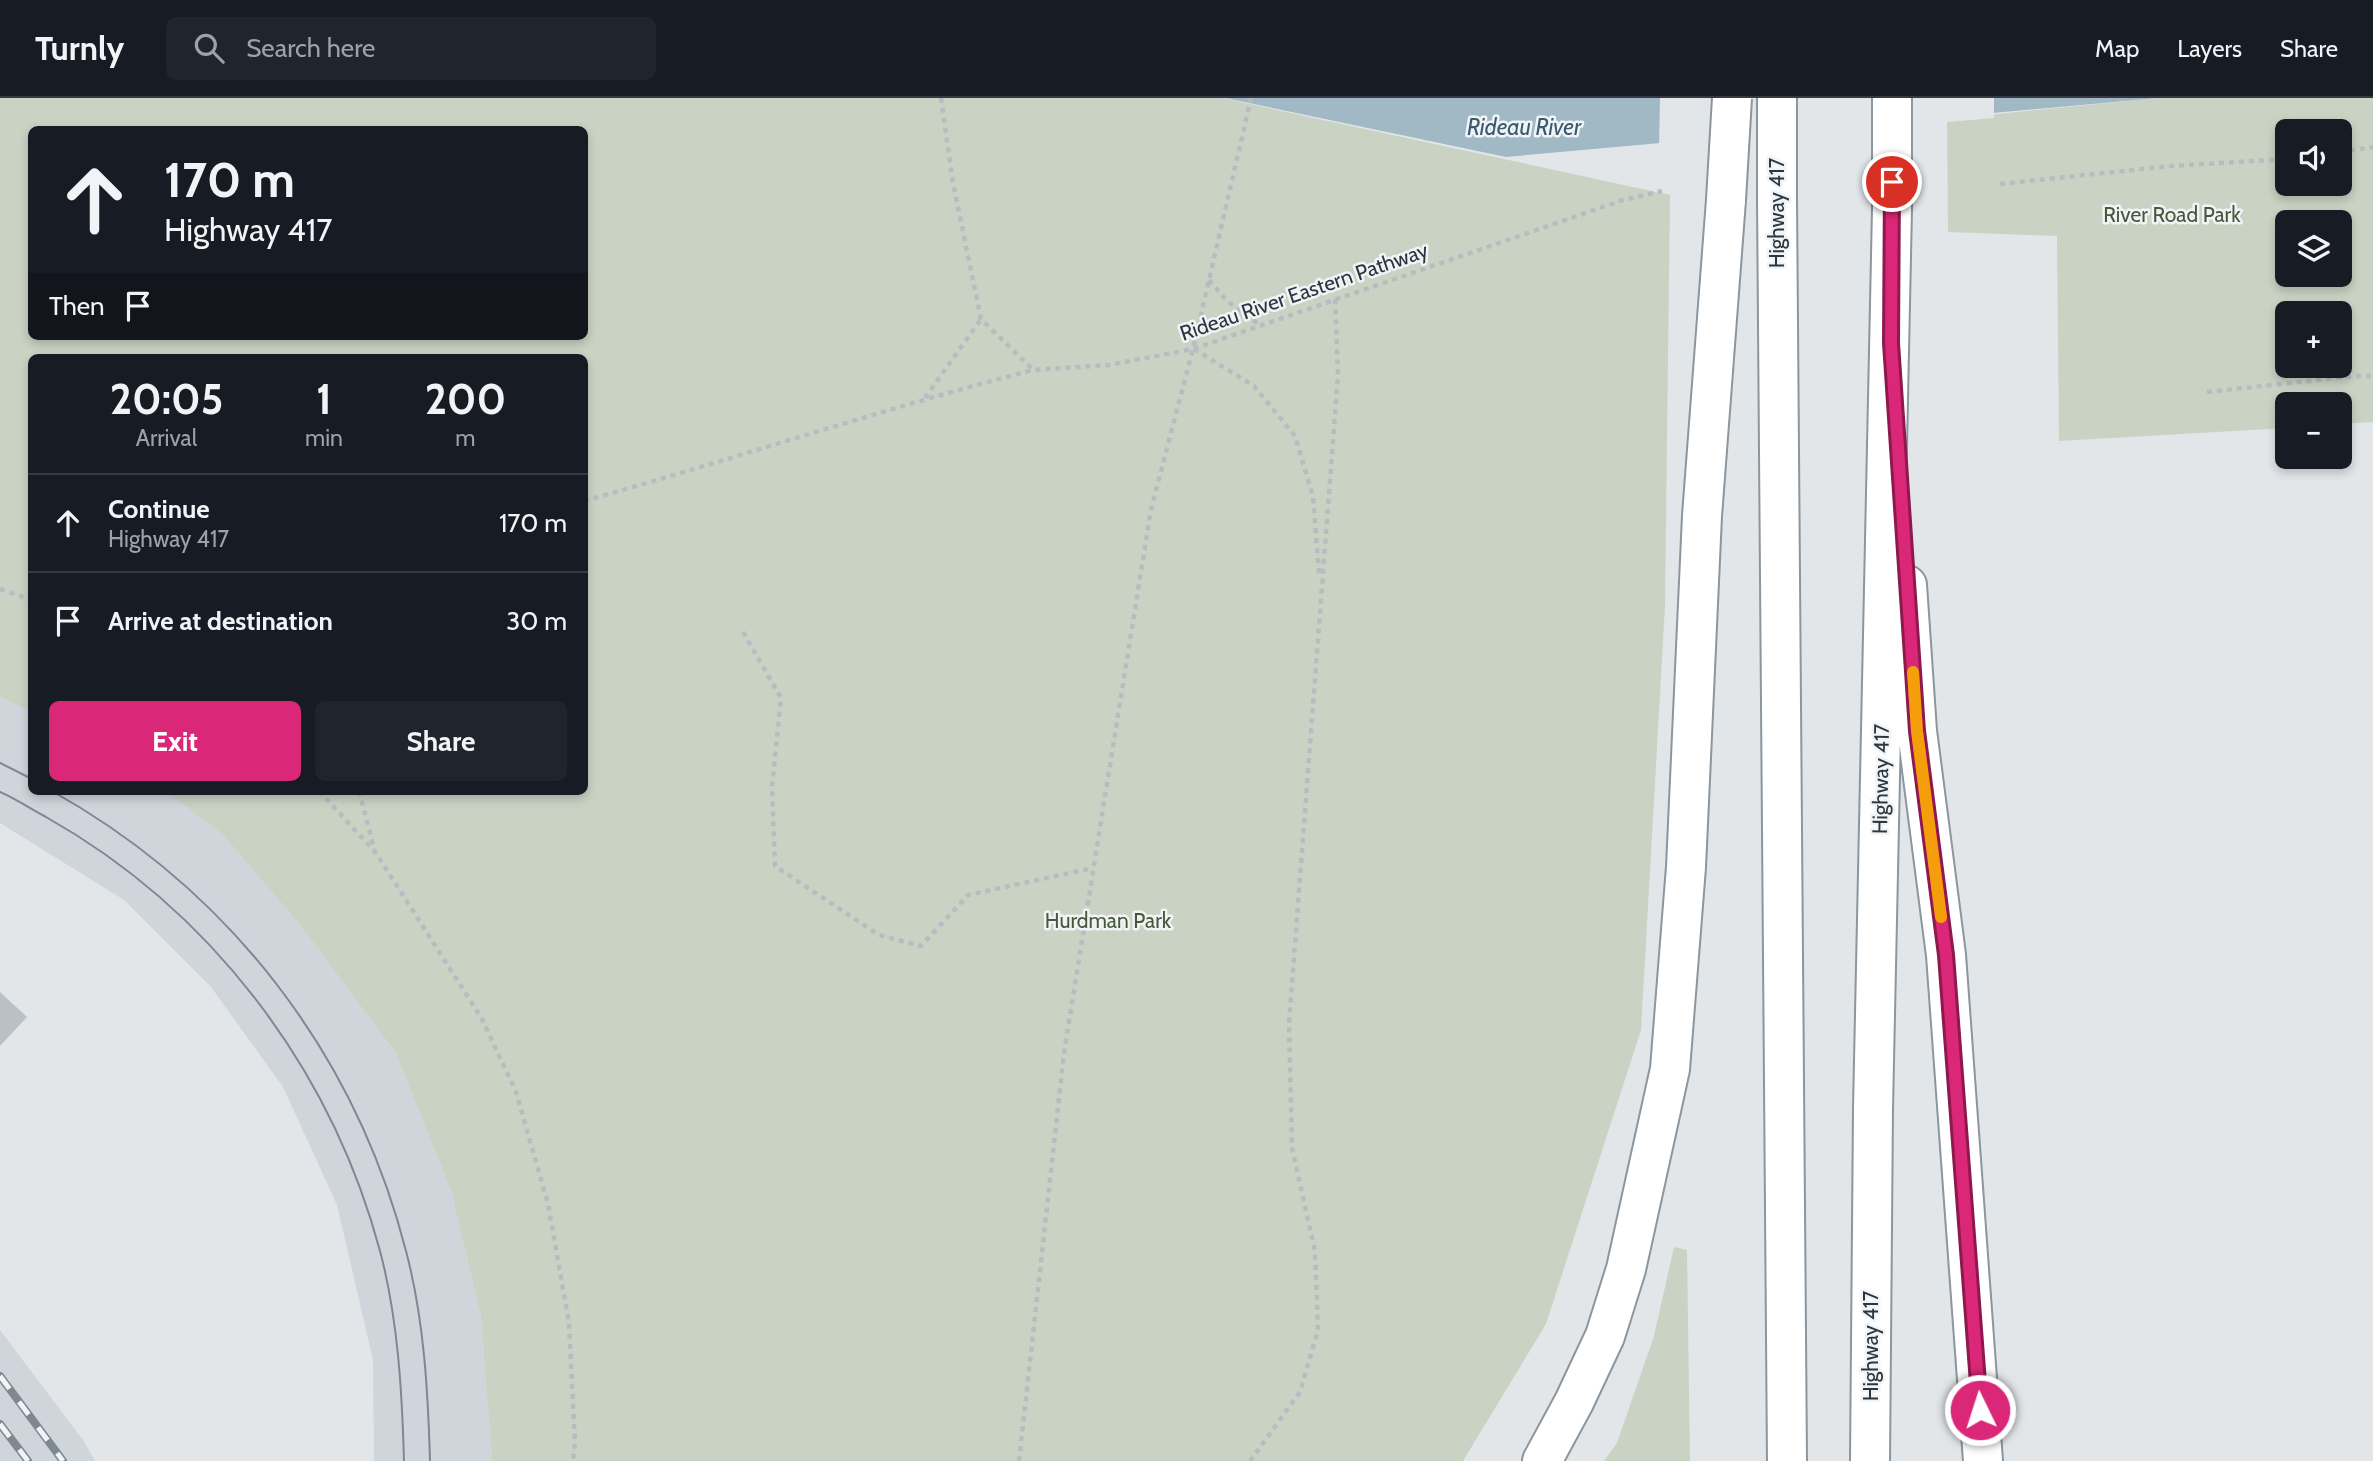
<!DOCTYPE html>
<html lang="en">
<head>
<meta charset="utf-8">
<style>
  body { margin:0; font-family:Cabin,sans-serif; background:#20242c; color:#f1f3f6; height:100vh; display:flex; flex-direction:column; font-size:26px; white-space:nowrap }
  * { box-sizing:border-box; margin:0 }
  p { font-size:23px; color:#9ea1a6 }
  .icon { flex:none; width:38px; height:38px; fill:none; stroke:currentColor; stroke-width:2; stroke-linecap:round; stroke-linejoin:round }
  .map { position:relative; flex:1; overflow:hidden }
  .side { position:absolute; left:28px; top:256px; width:560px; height:441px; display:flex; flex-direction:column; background:#171b24; border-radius:10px; box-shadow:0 4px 10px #0003 }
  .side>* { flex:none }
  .banner { position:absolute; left:28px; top:28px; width:560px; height:214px; border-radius:10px; box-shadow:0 4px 10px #0003; background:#171b24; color:#f1f3f6; overflow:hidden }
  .controls { position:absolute; left:2275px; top:21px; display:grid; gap:14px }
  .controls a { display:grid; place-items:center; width:77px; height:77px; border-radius:10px; background:#171b24; box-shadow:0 4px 10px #0003; font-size:35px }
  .pin { position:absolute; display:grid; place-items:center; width:60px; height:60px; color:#fff; margin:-30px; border:4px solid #fff; border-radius:50%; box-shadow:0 2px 7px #0007 }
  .me { position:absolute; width:77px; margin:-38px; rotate:356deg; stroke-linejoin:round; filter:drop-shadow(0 0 5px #0008) }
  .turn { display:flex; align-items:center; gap:24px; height:147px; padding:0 21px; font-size:32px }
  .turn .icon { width:91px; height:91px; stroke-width:2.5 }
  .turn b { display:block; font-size:49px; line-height:60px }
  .then { display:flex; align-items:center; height:66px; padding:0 21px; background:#0003; gap:14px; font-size:26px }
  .eta { display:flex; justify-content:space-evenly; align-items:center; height:119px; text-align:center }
  .eta b { font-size:42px; font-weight:700; line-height:49px }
  .button { display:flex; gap:14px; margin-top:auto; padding:14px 21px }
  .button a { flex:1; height:80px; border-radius:10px; background:#db2777; color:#fff; font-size:28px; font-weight:700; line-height:80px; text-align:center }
  .button a+a { background:#20242c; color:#f1f3f6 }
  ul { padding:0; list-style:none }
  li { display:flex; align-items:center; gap:21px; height:98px; padding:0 21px; border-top:2px solid #363941 }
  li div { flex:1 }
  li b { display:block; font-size:26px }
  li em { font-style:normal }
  header { display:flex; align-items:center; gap:42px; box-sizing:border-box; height:98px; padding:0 35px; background:#171b24; border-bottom:2px solid #363941 }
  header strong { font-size:33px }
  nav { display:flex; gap:38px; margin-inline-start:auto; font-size:24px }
  .search { width:490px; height:63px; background:#20242c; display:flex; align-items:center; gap:18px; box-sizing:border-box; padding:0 24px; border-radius:10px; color:#9ea1a6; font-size:26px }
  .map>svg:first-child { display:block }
</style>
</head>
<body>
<header>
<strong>Turnly</strong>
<div class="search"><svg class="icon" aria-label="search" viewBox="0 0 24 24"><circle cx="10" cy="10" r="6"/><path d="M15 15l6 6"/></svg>Search here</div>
<nav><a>Map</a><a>Layers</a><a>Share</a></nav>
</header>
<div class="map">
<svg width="2373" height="1363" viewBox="0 0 2373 1363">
  <rect width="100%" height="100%" fill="#e2e6e9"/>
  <!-- built -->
  <path fill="#d0d5db" d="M0,599L31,614L32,693H166L222,736L301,828L395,954L451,1093L481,1219L492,1363H374L373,1262L337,1107L283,989L211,889L124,802L0,725Z
    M0,1232L83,1342L95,1363H0Z"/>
  <!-- green -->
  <path fill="#cad2c4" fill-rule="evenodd" d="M0,0H1222L1670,97L1665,508L1641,932L1546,1226L1463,1363H492L481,1219L451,1093L395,954L301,828L222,736L165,693H584V259H32L31,614L0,599ZM32,32H584V238H32Z
    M2158,0H2373V324L2340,326V306H2287V330L2059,343L2057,138L1948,134L1947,21ZM2287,33H2340V86H2287ZM2287,124H2340V177H2287ZM2287,215H2340V268H2287Z
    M1674,1149L1687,1152L1690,1363H1604L1617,1345L1654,1238Z"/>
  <!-- water -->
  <path fill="#a1b9c5" d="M1225,0H2158L1506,59Z"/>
  <!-- pier -->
  <path fill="#e2e6e9" d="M1660,0H1994V20L1659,49Z"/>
  <!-- building -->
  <path fill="#bac0c5" d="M0,894L27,919L0,948Z"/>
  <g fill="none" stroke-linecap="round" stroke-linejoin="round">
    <defs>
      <path id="motorway" d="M1777,100L1787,1363
        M1907,487L1917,633L1946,857L1983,1363
        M1542,1363L1574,1304L1605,1238L1626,1171L1670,971L1686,769L1702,418L1726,102
        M1870,1363L1873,1011L1892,111"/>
    </defs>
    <!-- motorway casing -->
    <use href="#motorway" stroke="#8b969e" stroke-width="42"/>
    <!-- path -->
    <path stroke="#b8bcc0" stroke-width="4.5" stroke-dasharray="5 5" stroke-linecap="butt" d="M941,0L953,85L981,221L1033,272L1109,267L1193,251L1623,102L1662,93
      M2340,54L2373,49
      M2000,86L2171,68L2287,61
      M1209,182L1227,203L1261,228
      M1194,251L1254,288L1295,338L1313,399L1319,475
      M2207,294L2355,278H2373
      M925,300L981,221
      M584,403C734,361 882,311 1033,272
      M0,491L32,502
      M743,534L781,600L772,689L775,768L879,837L921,848L968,797L1093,770
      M319,693L376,755L482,921L516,994L548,1106L569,1225L575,1345L573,1363
      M359,693L375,754
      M1019,1363L1064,955L1151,411L1193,251L1251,0
      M1250,1363L1300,1294L1318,1232L1315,1153L1292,1050L1289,925L1338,277L1335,200"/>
    <!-- motorway -->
    <use href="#motorway" stroke="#fff" stroke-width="38"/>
    <!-- tram -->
    <path stroke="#7d8891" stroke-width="2" d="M0,665L32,681
      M52,693C230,793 355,955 406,1153C424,1221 428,1293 430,1363
      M0,694C16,701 31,711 46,719C211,812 331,970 380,1153C398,1221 402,1293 404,1363"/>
    <defs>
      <path id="rail" d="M0,1278L63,1363
        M0,1326L28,1363"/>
    </defs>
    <!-- rail casing -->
    <use href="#rail" stroke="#7d8891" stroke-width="8"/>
    <!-- rail -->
    <use href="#rail" stroke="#f1f4f6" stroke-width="5" stroke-dasharray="16" stroke-linecap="butt"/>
    <defs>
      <path id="motorway-bridge" d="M1777,0V100
        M1892,0V111
        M1726,102L1732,0"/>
    </defs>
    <!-- motorway-bridge casing -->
    <use href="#motorway-bridge" stroke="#8b969e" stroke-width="42" stroke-linecap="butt"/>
    <!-- motorway-bridge -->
    <use href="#motorway-bridge" stroke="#fff" stroke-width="38"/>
  </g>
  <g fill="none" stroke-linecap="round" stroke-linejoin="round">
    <defs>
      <path id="route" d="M1892,84L1891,245L1917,633L1946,857L1980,1312"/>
    </defs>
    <!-- route casing -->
    <use href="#route" stroke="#8e194d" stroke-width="18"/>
    <!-- route -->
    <use href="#route" stroke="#db2777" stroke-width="12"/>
    <!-- slow -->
    <path stroke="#f59e0b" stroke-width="12" d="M1913,574L1917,633L1941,819"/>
  </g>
  <g text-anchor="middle" stroke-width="5" stroke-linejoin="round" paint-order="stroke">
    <!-- street labels -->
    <g font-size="21" fill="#2c363f" stroke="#f1f4f6">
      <text transform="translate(1777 115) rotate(-90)" y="7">Highway 417</text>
      <text transform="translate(1304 194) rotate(-19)" y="7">Rideau River Eastern Pathway</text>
      <text transform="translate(1881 681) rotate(-89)" y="7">Highway 417</text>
      <text transform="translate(1871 1248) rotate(-90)" y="7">Highway 417</text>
    </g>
    <!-- park labels -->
    <g font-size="21" fill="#46593b" stroke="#f1f4f6">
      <text x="2172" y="124">River Road Park</text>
      <text x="1108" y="830">Hurdman Park</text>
    </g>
    <!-- water labels -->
    <g font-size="23" font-style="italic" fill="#3a5b6f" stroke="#f1f4f6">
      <text x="1524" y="37">Rideau River</text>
    </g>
  </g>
</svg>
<div class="controls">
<a><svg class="icon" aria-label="sound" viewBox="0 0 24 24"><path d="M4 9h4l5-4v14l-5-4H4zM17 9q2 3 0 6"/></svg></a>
<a><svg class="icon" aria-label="layers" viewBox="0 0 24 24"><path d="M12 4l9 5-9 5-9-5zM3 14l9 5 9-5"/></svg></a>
<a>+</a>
<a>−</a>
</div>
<div class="pin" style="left:1892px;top:84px;background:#d93025"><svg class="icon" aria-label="arrive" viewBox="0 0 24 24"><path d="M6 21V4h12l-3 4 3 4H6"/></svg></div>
<svg class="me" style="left:1980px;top:1312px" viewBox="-20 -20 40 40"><circle r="17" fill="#db2777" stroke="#fff" stroke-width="3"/><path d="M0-11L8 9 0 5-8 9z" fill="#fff"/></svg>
<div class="banner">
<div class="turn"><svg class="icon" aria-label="ahead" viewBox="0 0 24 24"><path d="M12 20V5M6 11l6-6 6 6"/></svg><div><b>170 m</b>Highway 417</div></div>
<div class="then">Then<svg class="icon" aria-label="arrive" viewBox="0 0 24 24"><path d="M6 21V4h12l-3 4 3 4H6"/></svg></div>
</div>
<section class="side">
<div class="eta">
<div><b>20:05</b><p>Arrival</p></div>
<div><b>1</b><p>min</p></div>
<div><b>200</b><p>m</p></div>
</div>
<ul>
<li><svg class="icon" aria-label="ahead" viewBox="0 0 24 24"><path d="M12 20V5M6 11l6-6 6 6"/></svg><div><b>Continue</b><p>Highway 417</p></div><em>170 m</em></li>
<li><svg class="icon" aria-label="arrive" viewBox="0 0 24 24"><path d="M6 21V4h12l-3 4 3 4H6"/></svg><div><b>Arrive at destination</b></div><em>30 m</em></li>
</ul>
<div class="button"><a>Exit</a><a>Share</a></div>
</section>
</div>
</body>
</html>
